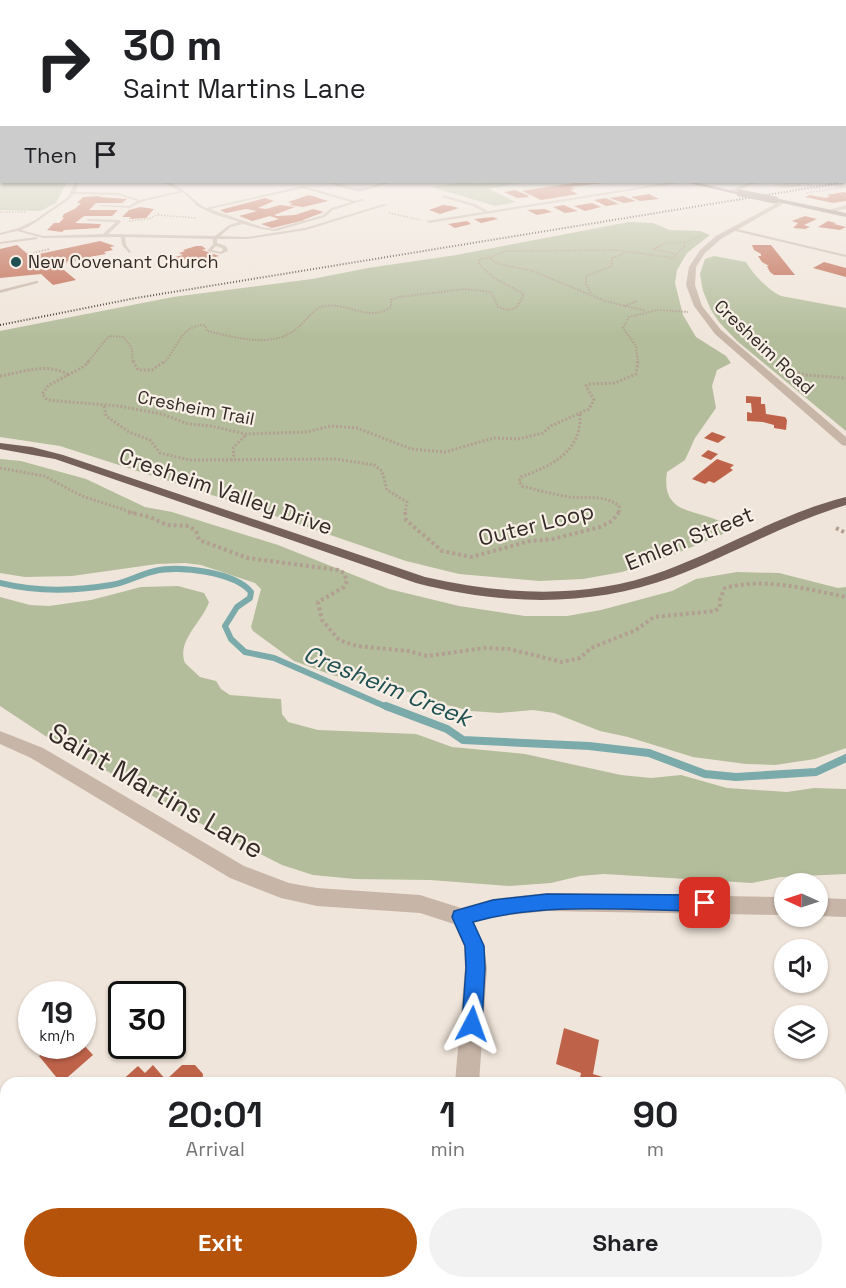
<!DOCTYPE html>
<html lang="en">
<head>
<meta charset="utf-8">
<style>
  body { margin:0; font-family:"Space Grotesk",sans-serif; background:#f2f2f2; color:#202124; height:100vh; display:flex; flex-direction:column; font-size:22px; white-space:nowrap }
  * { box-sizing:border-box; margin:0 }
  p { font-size:20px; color:#757577 }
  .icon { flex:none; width:33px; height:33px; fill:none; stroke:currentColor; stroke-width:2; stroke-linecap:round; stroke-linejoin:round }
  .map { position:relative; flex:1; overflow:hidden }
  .panel { position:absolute; left:0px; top:1077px; width:846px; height:212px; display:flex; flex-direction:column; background:#fff; border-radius:18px 18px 0 0; box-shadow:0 2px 4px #0004 }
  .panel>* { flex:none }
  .guide { position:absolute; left:0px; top:0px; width:846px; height:183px; box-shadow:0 2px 4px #0004; background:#fff; color:#202124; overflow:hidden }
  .needle { width:39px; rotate:273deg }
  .controls { position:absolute; left:774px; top:873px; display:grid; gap:12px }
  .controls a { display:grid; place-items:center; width:54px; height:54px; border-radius:50%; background:#fff; box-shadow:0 2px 4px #0004; font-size:30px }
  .speed { position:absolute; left:18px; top:981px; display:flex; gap:12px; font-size:30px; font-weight:700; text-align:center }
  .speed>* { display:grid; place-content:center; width:78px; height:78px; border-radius:50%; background:#fff; box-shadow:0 2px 4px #0004; line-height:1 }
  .speed small { font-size:15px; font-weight:400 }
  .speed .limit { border:3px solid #111; border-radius:9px; background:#fff; color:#111 }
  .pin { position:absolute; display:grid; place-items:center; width:51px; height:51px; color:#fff; margin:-26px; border-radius:12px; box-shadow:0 3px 9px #0006 }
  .me { position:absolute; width:66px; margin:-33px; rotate:4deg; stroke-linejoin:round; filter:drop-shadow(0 0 4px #0008) }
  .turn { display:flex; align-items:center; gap:21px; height:126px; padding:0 24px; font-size:27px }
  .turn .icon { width:78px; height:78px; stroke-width:2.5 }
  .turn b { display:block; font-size:42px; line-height:51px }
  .then { display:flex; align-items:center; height:57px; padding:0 24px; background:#0003; gap:12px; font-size:22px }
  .eta { display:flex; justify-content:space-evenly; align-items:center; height:102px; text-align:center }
  .eta b { font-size:36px; font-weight:700; line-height:42px }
  .button { display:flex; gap:12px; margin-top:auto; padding:12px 24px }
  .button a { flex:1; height:69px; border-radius:36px; background:#b45309; color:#fff; font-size:24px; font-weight:700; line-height:69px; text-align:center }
  .button a+a { background:#f2f2f2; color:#202124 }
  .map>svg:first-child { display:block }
</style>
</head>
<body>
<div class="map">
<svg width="846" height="1288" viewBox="0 0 846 1288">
  <rect width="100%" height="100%" fill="#f0e5da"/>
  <!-- green -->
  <path fill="#b3bd9b" d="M0,157L2,182H67L56,203L40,211L0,210Z
    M466,182C484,186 507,179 526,182L489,189L516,202L495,206L431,187Z
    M629,222L653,223L670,230L700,231L710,235L687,253L677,270L675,283L683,315L696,337L726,356L731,363L717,370L712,386L716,408L695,438L685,460L667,472C660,518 701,508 727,525L723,534L670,556L622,572L583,579L539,581L459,574L406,561L249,507L60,446L0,437V331L173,297L312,279L368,268L456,255Z
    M714,256L746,262C753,274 768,290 781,296L846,308V431L737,341L719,322L711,310L703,291L700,274L705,259Z
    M0,459L21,461L86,479L145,507L172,512L278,545L389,589L459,606L525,616H567L601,610L672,591L696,579L737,572L779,573L838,588L846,587V748L815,759L775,765L746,764L693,757L628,737L600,731L554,713L533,710L499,713L471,711L438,703L422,695L332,675L294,661L253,631L251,627L261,589L255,583L201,565L185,563L157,564L72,576L25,577L0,573Z
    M178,586L204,593L209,602C203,621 176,641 185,663L200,677L216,681L221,689L230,695L281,699L282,714L288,722L318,730L416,734L452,747L525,754L621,775L651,778L681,775L727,788L787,792L814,788L846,789V874L781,877L752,883L604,874L580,876L551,883L509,886L430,880L355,879L313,875L282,865L182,814L160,800L59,745L0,706V597L30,605L49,606L91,600L141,587Z"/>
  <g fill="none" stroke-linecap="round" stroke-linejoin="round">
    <!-- stream-far1 -->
    <path stroke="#7baaab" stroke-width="6" d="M0,583C36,592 75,591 111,585C126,583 140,574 155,571C178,565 235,572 251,592L250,598L237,607L225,626L231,639L245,652L274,658L389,708"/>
    <!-- stream -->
    <path stroke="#7baaab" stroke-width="8" d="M386,706L447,729L463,740L589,746L649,753L705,774L736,777L816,772L846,758"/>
  </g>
  <!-- building -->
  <path fill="#be634a" d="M580,182L603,183L570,187L575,189L570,190L578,194L541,200L522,191Z
    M515,190L527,195L529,197L517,198L504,192Z
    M843,192L846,193V201L833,203L805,197L810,195L826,198L830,196L827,195Z
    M649,194L659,199L640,201L631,197Z
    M309,195L328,201L303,207L289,205L293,204L288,202Z
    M101,196L99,197L127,199L122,203H96L89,210H118L112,216H84L75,223L101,224L99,228L64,230L62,232L47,230L54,223H59L64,218L62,217L64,214L76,208L81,203H77L83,197Z
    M623,196L636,201L624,203L609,198Z
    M265,198L274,201L258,208L266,209L280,205L295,207L274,215L277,216L295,215L313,209L324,212L303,220H305L272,228L261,224L279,219L270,216L252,221L239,216L257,211L246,209L226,213L220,210Z
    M606,198L619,204L606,206L594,200Z
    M592,203L601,207L585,211L574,206Z
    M443,205L451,206L459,208L440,214L429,210Z
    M564,205L573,209L578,211L565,213L553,207Z
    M140,207L154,209L146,218L129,219L131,217H122L129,210Z
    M545,209L552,212L537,215L527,210Z
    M805,216L817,219L804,225L810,227L805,229L793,228L798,223L792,221Z
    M493,217L498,219L481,223L474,219Z
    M467,221L471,224L455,228L448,224Z
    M828,221L836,223L834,224L846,227L840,230L818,227Z
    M100,241L115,246L110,247L113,250L104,252L106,254L40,266L27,258L41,269L58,265L76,280L53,285L41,274L0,278V249L17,245L30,256Z
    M752,245H771L795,275H774L770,272L767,266H769L762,262L758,256H761V254L754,250Z
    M196,246H202L206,249L202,250L219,256L202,261L188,258L181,261L175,257L183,255L179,253L185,251L183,250Z
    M824,262L846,268V277L813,268Z
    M746,396L761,397V404H765L766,414L785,417L787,420L786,430L774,428V425L763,422L747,421V412L752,413L751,403H746Z
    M712,432L726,437L718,443L704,438Z
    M708,450L718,454L711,460L701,456Z
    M717,459L734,465L730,468L733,470L714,483L709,481L705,484L692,479Z
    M564,1028L599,1040L593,1074L609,1079L608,1083H579L581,1073L556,1064Z
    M82,1043L93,1055L61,1083L39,1056L51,1046H82Z
    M153,1065L166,1080L182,1065H195L203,1074L202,1083H119L138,1066L145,1073Z
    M840,1102L846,1103V1148L840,1147Z"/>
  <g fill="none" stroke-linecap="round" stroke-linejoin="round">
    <!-- path-far3 -->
    <path stroke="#b29f91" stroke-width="1.5" stroke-dasharray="1.5 1.5" stroke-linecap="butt" d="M775,186L796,183L800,185L781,187L802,185
      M807,193L846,187
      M0,212H26
      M389,213L420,220
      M158,215L197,218
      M129,221L149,219L159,213
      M657,247L666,243L685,242
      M684,247L685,242L701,236"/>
    <!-- path-far2 -->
    <path stroke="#b29f91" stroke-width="2" stroke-dasharray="1.5 1.5" stroke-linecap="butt" d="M660,246L653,249L675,254
      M30,254L49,249
      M91,259L100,269
      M490,259L499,264L533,271L605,301L646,311
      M42,266L79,260
      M591,293L586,284V276L612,266V258L626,253
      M624,306L638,301
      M87,363L109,336L124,337L132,349L133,363
      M164,363C178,347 181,325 205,325L207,331C234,337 272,349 296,329C306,322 312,309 324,306C349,302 368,323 391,307V300L399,297L465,289L491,292L498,307L509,310L517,307L524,294L494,278L479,264V259L489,258L506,251L617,250L673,258L685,246
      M638,363L636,346L623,328L629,317L658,310L688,312"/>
    <!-- path-far1 -->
    <path stroke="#b29f91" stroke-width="3" stroke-dasharray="2 2" stroke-linecap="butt" d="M89,361L85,366L49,385L42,394L47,400L119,406L162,414L188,424L211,426L246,434L306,432L331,426L357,428L411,449L445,452L494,438L518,439L543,433L551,426L589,409L594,400L586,386L588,384L615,383L636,374L638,361
      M133,361L138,370H152L165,361
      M783,367L805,375L846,378
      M0,376C24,372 47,362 69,375
      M104,406L106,416L129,432L150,440L160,453L190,460L336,459L374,465L382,471L387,490L407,502L405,513
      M580,414C582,452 551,466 521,477L519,481L522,486C537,490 553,494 569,497C586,499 604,494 619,506V513
      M231,460L234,455L233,448L246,435
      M0,468L44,476L82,496L134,513"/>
    <!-- path -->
    <path stroke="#b29f91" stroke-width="4" stroke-dasharray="3 3" stroke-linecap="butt" d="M128,512L150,517L167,525L189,526L196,531L199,540L248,558L338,570L344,573L347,581L344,587L318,602L322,620L339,640L357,646L408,651L427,656L485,648L509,649L562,662L580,658L591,648L636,630L654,617L715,611L720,607V599L725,588C765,577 806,589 846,597
      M405,512L406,520L442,551L471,557L530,541L553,539L600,527L612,521L619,512
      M836,528L846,533"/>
    <!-- service -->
    <path fill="#c7b5a7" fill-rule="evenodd" d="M75,182H79L76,192L119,193L140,200L180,191L162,182C181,182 191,200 206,208L303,186L355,201L362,199L364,200L333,210L325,217L276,231L261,229L243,224L231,227L220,236L248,237L305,228L384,204L387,205L306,230L248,239H217V243L226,246L228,251L221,254L207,251L213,244V239L125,237L126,245L131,252L129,253L122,245L121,237L43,238L17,231L0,235V233L19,228L35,220L68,197ZM303,188L351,202L331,208L323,215L274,229L262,227L210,209ZM183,192L197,206L213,214L239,222L229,225L215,236L108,234L121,222L120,220L87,219L88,221L116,222L103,234L43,236L21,230C35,225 43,216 55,209C62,204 69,201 74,194L119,195L137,201L129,206L101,205L99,206L130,208L141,202ZM216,246L222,248L223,250L221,252L212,250Z
      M443,195L475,204L489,212L486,213L473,206L442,197Z
      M733,228L846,255V257L731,230Z
      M36,237L38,239L0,244V242Z
      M36,281H38V283L0,293V290Z"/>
    <!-- minor -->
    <path fill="#c7b5a7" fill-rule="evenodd" d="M844,157H846V160H844Z
      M325,182C337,181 347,188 359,188C371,188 381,181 393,182L359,192Z
      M672,182H684L429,223L426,221Z
      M751,182H758L734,192L729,191Z
      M781,201L786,202L721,239L705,253L696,267L695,285L702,306L721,330L846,437V446L842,445L715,334L694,306L686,285L689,267L700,250L716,236Z
      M846,205V209L828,213L825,211Z
      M0,731L43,748L244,866L289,883L317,888L420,895L461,908L493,899L547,893L784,897V915L547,911L493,917L474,922L484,946L487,968L479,1083H455L465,968L464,946L454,924L420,913L317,906L281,898L230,878L31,758L0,744Z
      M818,898L846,899V917L818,916Z
      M392,1282H419L418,1288H390Z
      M601,1282H638L641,1288H603Z"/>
    <!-- secondary -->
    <path fill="#9a8478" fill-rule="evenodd" d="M684,182H694L743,193L740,195Z
      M775,198L846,213V217L773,201Z"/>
    <!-- primary -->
    <path fill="#756159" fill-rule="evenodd" d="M0,443L32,447L63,455L425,577C504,595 586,600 664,571C726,548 782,513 846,497V505C785,523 732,555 673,577C589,608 502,605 416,583L55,459L0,449Z"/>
    <!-- rail -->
    <path stroke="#342b27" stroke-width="2" stroke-dasharray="1 2" stroke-linecap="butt" d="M0,325L136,298L846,182"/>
    <!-- path-bridge -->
    <path stroke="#b29f91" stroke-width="1.5" stroke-dasharray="1.5 1.5" stroke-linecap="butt" d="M804,182H800L820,189"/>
    <!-- secondary-bridge -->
    <path stroke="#9a8478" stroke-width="7" d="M740,193L775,200"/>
  </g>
  <!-- sky -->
  <linearGradient id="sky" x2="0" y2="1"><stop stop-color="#7cb0d0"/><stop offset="0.47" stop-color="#f8f3ee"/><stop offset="1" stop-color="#f8f3ee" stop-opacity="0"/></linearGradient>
  <rect width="846" height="337" fill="url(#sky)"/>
  <!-- route -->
  <path fill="#1a73e8" stroke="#114b97" stroke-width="1.5" d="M547,894L705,895L711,898L714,903L711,909L705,911C629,911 547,901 473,922L484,946L485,968L482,1024L479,1031L472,1034L465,1031L462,1024L466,968L465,946L452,917L454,911L493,900Z"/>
  <!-- markers -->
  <circle fill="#1f5052" stroke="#f8efe6" stroke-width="2" cx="16" cy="262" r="6"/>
  <g text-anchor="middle" stroke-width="4.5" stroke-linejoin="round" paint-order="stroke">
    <!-- far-poi labels -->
    <g font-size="18" fill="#342b27" stroke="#f8efe6" text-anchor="start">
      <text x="28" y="268">New Covenant Church</text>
    </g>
    <!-- far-street labels -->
    <g font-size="18" fill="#342b27" stroke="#f8efe6">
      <text transform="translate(764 347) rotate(43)" y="6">Cresheim Road</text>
      <text transform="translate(196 408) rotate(11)" y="6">Cresheim Trail</text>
    </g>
    <!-- street labels -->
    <g font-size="22" fill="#342b27" stroke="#f8efe6">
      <text transform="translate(226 491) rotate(19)" y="8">Cresheim Valley Drive</text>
      <text transform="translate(536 524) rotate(-14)" y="8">Outer Loop</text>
      <text transform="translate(689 538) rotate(-22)" y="8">Emlen Street</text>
    </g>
    <!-- water labels -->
    <g font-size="24" font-style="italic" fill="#1f5052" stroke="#f8efe6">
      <text transform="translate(387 686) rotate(22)" y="8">Cresheim Creek</text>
    </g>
    <!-- near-street labels -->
    <g font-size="27" fill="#342b27" stroke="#f8efe6">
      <text transform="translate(156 791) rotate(30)" y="9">Saint Martins Lane</text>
    </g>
  </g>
</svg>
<div class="controls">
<a><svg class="needle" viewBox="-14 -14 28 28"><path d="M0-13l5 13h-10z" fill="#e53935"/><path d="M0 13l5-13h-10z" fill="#757577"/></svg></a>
<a><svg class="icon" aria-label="sound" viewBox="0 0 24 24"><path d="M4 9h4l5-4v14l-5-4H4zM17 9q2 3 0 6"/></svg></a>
<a><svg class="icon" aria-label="layers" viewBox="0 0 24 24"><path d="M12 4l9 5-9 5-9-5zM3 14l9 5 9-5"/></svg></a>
</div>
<div class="speed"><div>19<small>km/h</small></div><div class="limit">30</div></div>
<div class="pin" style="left:705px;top:903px;background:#d93025"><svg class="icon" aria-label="arrive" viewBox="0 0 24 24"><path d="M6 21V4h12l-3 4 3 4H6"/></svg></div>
<svg class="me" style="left:472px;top:1024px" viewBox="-20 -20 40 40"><path d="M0-17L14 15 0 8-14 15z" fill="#1a73e8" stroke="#fff" stroke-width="4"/></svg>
<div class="guide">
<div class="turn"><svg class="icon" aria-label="right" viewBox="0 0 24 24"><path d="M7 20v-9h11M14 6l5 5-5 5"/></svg><div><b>30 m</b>Saint Martins Lane</div></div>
<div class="then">Then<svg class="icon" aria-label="arrive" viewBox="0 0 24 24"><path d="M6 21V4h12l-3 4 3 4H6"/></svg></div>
</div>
<section class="panel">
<div class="eta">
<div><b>20:01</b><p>Arrival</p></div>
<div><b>1</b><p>min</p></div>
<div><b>90</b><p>m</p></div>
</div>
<div class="button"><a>Exit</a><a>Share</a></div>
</section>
</div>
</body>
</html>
